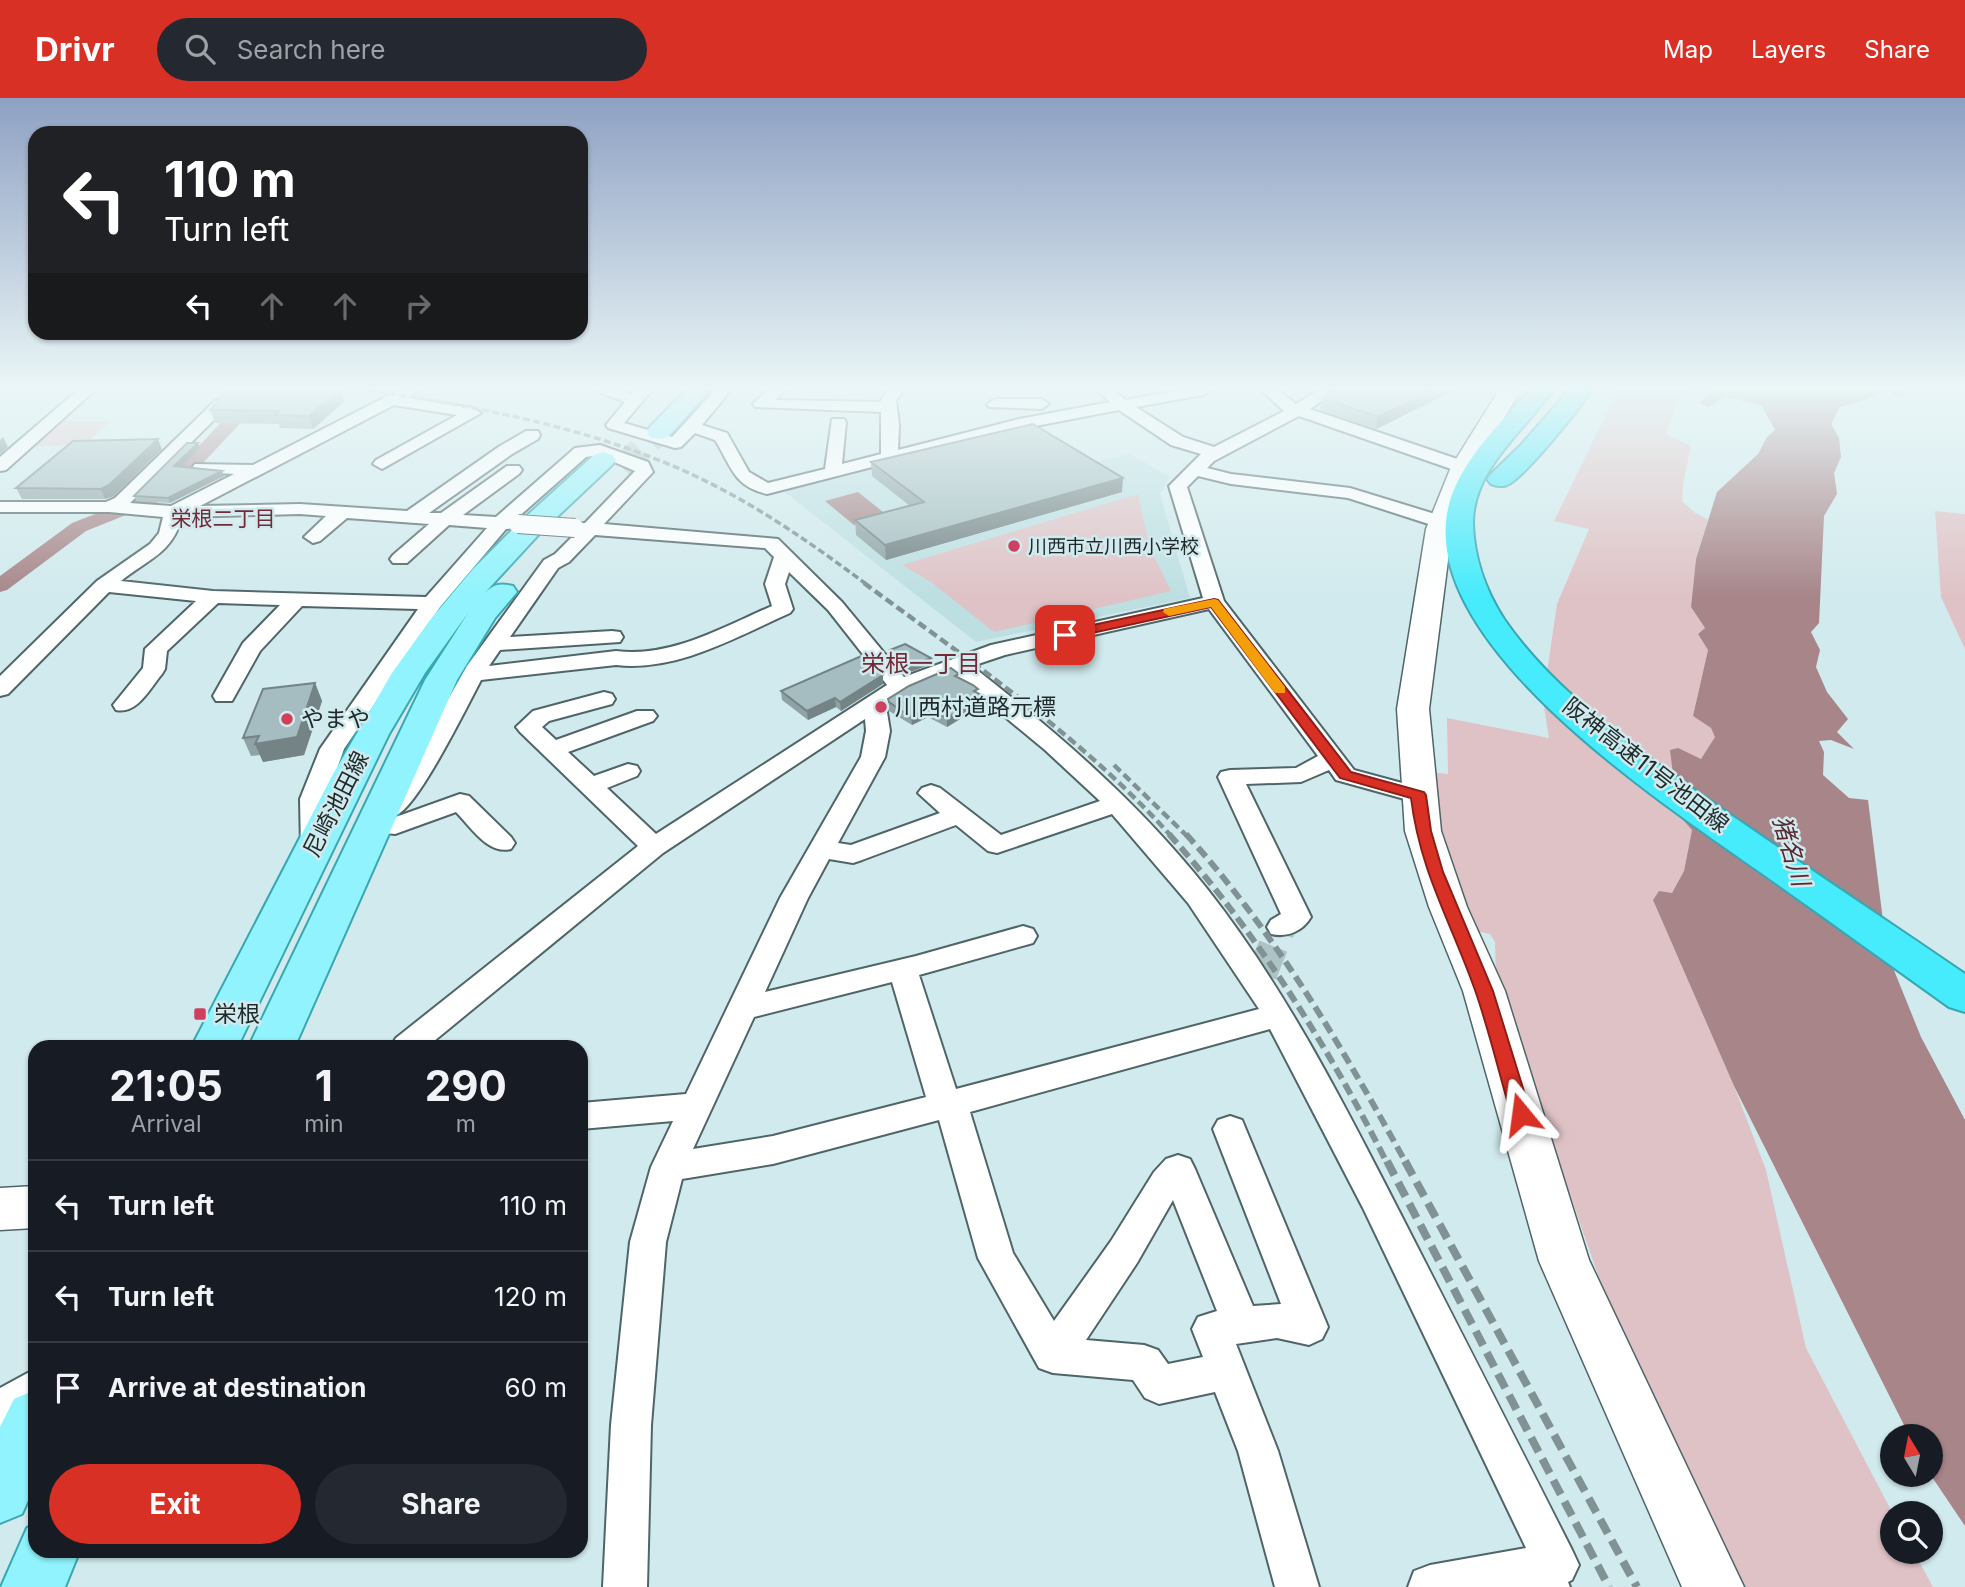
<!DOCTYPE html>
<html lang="en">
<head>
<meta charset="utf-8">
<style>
  body { margin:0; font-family:Inter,"Noto Sans JP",sans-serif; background:#242831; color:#f1f3f6; height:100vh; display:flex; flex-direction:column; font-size:26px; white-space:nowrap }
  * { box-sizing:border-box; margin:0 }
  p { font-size:23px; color:#9ea1a6 }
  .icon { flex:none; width:38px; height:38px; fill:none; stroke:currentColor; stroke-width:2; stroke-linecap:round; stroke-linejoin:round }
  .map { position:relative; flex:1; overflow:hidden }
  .drawer { position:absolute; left:28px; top:942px; width:560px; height:518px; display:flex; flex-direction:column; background:#171b24; border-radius:21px; box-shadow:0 2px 5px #0004 }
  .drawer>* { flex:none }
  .banner { position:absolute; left:28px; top:28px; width:560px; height:214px; border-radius:21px; box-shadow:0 2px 5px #0004; background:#202124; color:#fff; overflow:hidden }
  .needle { width:46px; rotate:350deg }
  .tools { position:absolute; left:1880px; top:1326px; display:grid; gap:14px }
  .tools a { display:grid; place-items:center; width:63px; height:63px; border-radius:50%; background:#171b24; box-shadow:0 2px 5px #0004; font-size:35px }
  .pin { position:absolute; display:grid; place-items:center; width:60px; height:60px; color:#fff; margin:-30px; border-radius:14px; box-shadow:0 4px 10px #0006 }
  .me { position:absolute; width:77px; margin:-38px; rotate:344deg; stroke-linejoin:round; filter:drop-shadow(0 0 5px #0008) }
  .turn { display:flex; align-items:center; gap:24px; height:147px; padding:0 21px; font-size:32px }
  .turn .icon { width:91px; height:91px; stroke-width:2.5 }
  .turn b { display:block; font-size:49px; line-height:60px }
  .lanes { display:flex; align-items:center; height:66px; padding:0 21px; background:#0003; justify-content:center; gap:35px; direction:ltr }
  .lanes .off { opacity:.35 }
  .eta { display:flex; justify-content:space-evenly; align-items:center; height:119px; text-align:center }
  .eta b { font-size:42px; font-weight:700; line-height:49px }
  .cta { display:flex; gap:14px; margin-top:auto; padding:14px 21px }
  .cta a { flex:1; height:80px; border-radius:42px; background:#d93025; color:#fff; font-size:28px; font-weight:700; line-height:80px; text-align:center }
  .cta a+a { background:#242831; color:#f1f3f6 }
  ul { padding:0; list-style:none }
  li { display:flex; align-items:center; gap:21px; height:91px; padding:0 21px; border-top:2px solid #363941 }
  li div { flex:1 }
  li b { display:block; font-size:26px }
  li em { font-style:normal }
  header { display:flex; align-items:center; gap:42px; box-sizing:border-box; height:98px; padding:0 35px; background:#d93025; color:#fff }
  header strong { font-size:33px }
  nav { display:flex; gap:38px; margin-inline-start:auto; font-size:24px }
  .search { width:490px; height:63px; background:#242831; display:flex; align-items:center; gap:18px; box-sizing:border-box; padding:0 24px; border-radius:38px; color:#9ea1a6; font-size:26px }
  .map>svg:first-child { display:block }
</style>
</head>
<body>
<header>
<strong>Drivr</strong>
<div class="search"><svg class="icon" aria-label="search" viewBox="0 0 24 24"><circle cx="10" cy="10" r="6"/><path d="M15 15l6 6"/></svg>Search here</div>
<nav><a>Map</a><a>Layers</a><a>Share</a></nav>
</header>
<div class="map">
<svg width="1965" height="1489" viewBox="0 0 1965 1489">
  <rect width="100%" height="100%" fill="#d1eaed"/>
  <!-- built -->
  <path fill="#bddfe2" d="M1026,327L1091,365L1130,356L1170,379L1160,396L1190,500L976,544L781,391Z"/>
  <!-- green -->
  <path fill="#dfc2c5" d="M1618,292H1686L1676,309L1666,336L1691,348L1683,386L1682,403L1694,414L1708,422L1696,461L1691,509L1705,530L1698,536L1708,552L1693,618L1711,630L1716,639L1701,661L1678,651L1692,732L1684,773L1672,795L1659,794L1653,802L1734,988L1766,1072L1806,1250L1893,1416L1892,1454H1914L1933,1489H1736L1683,1384L1603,1191L1496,884L1495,844L1490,836L1475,833L1438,719L1430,674L1448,676L1447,620L1549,640L1543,602L1557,506L1589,431L1554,423Z
    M57,323H111L85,346L27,349Z
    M1138,396L1150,450L1171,493L994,534L931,484L902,467Z
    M1935,413L1965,416V551L1941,499Z"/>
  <!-- water -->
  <path fill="#a78589" d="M1713,292H1905L1902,299H1896L1890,294L1875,296V299L1840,309L1831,326L1839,340L1841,359L1834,375L1837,396L1824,418L1819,525L1811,534L1820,552L1816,569L1827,594L1848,621L1837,634L1854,651L1831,642L1819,643L1824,654L1823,677L1849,700L1868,702L1887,855L1921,939L1965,1022V1428L1930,1376V1339H1910L1734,988L1653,802L1659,793L1672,795L1684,773L1692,732L1678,716L1670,652L1678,650L1701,661L1715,639L1711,630L1693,618L1708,552L1698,536L1705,530L1691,509L1696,461L1717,394L1758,356L1767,339L1775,332L1761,307L1724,299L1709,309L1699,305L1714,294Z
    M858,394L888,418L854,427L825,403Z"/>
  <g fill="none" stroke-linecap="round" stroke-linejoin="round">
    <!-- canal -->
    <path fill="#a78589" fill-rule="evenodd" d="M251,292H267L248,317L171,399L86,433L7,492L0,494V478L72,425L159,391Z"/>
    <!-- street-tunnel -->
    <path stroke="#adc3c6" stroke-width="30" stroke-dasharray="30 15" stroke-linecap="butt" d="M1262,876L1281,829"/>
    <!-- primary-tunnel -->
    <path stroke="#adc3c6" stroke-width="25" stroke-dasharray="25 13" stroke-linecap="butt" d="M622,369L659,334"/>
    <defs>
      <path id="street" d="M78,292H95L6,372L0,373V359Z
        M399,292H419L408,300L473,310L481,315L382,371L373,366L376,362L457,317L394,307L200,408L300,406L407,413L500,348L526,333H538L540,337L538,341L512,356L429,415H441L507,368H519L522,372L519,376L463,417L496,419L575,350L600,347L648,364L653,374L604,426L778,441L842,504L904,579L991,547L1203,500L1169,388L1201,356L1171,347L1119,312L1020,331L767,396C733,388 732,369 715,342L695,335L681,349L675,350L608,330L606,327L625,304L601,295L598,292H621L632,296L636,292H652L624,325L672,339L715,292H731L702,327L727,335L749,374L768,385L825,371L832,321H844L846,324L842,366L881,356V314L755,309L753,306L768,292H785L775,302L880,304L888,292H904L896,302L899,327L898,352L1019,321L1110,304L1097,292H1114L1125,302L1179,292H1211L1203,297L1136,309L1183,339L1214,349L1284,313L1261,292H1278L1296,306L1319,292H1337L1310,311L1469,365L1472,369L1469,373H1457L1299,318L1214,363L1207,370L1231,376L1350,390L1448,420L1450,424L1448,428L1441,430L1348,400L1231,386L1198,378L1187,389L1224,503L1354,672L1428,692L1432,697L1428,702L1419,705L1336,682L1329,672L1301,684L1246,686L1311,819C1303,833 1287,840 1271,836L1267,829L1271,822L1281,816L1218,679L1221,674L1230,672L1296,670L1318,658L1209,511L1005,557L972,568C1058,635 1140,706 1208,792C1285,890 1342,1002 1399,1113C1457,1226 1515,1339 1572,1452L1579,1467L1572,1482L1568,1484L1570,1489H1408L1414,1473L1430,1467L1526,1450L1363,1110L1270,931L970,1014L1013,1155L1054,1223L1111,1143L1154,1074L1166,1061L1178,1057L1190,1061L1195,1071L1253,1208L1281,1206L1213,1031L1218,1022L1230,1018L1242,1022L1328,1229L1322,1241L1309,1247L1277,1240L1236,1246L1278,1353L1319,1489H1275L1238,1353L1215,1294L1159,1306L1145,1300L1133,1282L1053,1275L1039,1270L978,1160L939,1022L773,1066L682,1081L666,1144L651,1327L647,1489H603L611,1327L630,1144L651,1069L673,1023L581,1031V1005L686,996L780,800L861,659L866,633L865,621L663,755L428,948H391L396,940L638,748L520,634L516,629L533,613L604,594L612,596L615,601L612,606L549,623L542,629L556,642L637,613H653L657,618L653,623L568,654L594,678L628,666L637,668L640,673L637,678L607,690L656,736L887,587L828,512L789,474L785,486L793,511L790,515C736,539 677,574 616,567L481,582C468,607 419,706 398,716C393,719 387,717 382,716L378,710L408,672L467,568L544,462L555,456L576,435L570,430L572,426L585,425L635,373L598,357L586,359L516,421L521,426L519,430L506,431L440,509L344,651L326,701L327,749L323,755L314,758L305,755L301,749L300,701L320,651L418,511L302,508L260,553L232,603H216L213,598L243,545L280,507L218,505L167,553L165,571L162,576C150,590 137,617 116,612L113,607L143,570L145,551L196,503L109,494L8,596L0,598V578L97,483L150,446L159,435L163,419L109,414H0V404H106L115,400L216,302H228L230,305L228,308L130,405L171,408L234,376L195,374L192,370L195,366L253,367ZM300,416L326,418L304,439L313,445L320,443L347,420L429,426L393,457L390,461L393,465H407L449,427L487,430L426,499L213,493L121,483C148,461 172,456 182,419ZM595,437L765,450L774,459L765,486L772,508C723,529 671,560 616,553L489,568L500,552L620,544L623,539L620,534L612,533L510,539L558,470L569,464ZM952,575L1045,652L1100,703L1001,737L940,690L931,687L922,690L918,695L940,715L851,747L838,745L885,659L890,633L886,608L908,594ZM1112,716L1188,805L1259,911L956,991L919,877L1033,845L1037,838L1033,831L1023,828L916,858L765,894L808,800L829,761L853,765L862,762L956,727L988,753L997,755ZM892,884L926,999L773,1038L693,1051L754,919ZM1173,1102L1217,1213L1198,1219L1192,1231L1203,1259L1168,1266L1158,1252L1144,1247L1086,1242L1137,1165Z
        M995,301H1041L1049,306L1041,311L989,309L987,306Z
        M460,696L469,698L511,739L515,745L511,751C488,757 471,729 456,714L395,736L369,733L365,727L369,721L393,720Z
        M35,1271V1312L0,1331V1290Z"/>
      <path id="secondary" d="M1499,292H1521L1475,369L1452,431L1429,611L1441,733L1467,809L1505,893L1589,1162L1744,1489H1682L1539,1163L1463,893L1429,809L1405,733L1397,611L1426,431L1451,369Z
        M35,1088V1130L0,1132V1090Z"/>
      <path id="primary" d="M686,292H710L668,339L659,341L650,339L647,334L650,329Z
        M603,354L612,357L616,362L612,367L540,435L480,500C491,488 496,484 513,488L517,494L495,520L457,582L295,948H249L425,582L468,515L425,575L389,636L238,948H192L332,678L392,575L430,522L473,471L520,424L594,357Z
        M35,1292V1387L22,1416L0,1425V1329L14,1301Z
        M35,1426V1452H80L65,1489H1L27,1430Z"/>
      <path id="highway" d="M1530,292H1553C1525,332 1472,372 1473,426C1474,460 1486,493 1504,521C1559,602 1661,669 1741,724C1815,775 1890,825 1965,876V914L1949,909C1892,868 1835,827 1777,786C1679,716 1434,561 1446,424C1450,372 1498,328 1530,292Z
        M1569,292H1592C1580,310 1524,380 1507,387C1501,389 1497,388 1491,386L1487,381L1491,376L1521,347Z"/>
    </defs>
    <!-- street casing -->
    <use href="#street" stroke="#4f6567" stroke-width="4"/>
    <!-- secondary casing -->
    <use href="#secondary" stroke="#4f6567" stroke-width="3"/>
    <!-- primary casing -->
    <use href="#primary" stroke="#38a7b2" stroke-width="4"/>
    <!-- highway casing -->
    <use href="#highway" stroke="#38a7b2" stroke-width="4"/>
    <!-- street -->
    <use href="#street" fill="#fff" fill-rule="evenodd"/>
    <!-- secondary -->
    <use href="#secondary" fill="#fff" fill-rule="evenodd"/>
    <!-- primary -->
    <use href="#primary" fill="#90f3fd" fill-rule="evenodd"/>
    <!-- highway -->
    <use href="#highway" fill="#46ebfc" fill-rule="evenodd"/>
    <!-- rail-far3 -->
    <path stroke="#809294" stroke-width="3.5" stroke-dasharray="7 3.5" stroke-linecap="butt" d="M368,292C478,309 589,329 691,376C754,405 811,445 866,486"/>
    <!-- rail-far2 -->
    <path stroke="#809294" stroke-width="4.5" stroke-dasharray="9 4.5" stroke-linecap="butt" d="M864,485C971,564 1081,638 1171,738
      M1114,667L1187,738"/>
    <!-- rail-far1 -->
    <path stroke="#809294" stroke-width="6" stroke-dasharray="12 6" stroke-linecap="butt" d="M1169,736C1257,835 1328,948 1387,1065
      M1186,736C1275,834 1342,949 1406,1065"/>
    <!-- rail -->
    <path stroke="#809294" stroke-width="8" stroke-dasharray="16 8" stroke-linecap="butt" d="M1387,1063L1609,1489
      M1405,1063L1637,1489"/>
    <defs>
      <path id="street-bridge" d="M518,426L575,430"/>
    </defs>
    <!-- street-bridge casing -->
    <use href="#street-bridge" stroke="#4f6567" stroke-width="20" stroke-linecap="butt"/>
    <!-- street-bridge -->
    <use href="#street-bridge" stroke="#fff" stroke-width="18"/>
  </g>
  <!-- wall -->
  <path fill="#8ea3a5" d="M1328,292H1455L1376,331L1320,312L1322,300L1325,299V293Z
    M345,303L313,331L280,330L279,326L215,325L210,312Z
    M198,345L200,350L181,369L224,378L170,405L136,403L134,398Z
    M162,351L114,398L105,401H22L16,390Z
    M871,364L1122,394L886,462L856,437L855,422L910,408L872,378Z
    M890,552L931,566L905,576L890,558Z
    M883,577V586L841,613L836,609L808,622L782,602L781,593Z
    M959,580L978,595L983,607L947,629L928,619L912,627L889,613L888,601Z
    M315,585L322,603L304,657L263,664L260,657L251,658L243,640Z"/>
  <!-- shaded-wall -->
  <path fill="#748486" d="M339,292H341L345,303L313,331L309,318Z
    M1434,292H1455L1376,331L1378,319Z
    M3,339L8,349L0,356V342Z
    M158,341L162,351L114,398L105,401L101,391Z
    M198,345L200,350L177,373L174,368Z
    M222,373L224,378L170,405L168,400Z
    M1123,380L1122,394L886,462L885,447Z
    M931,560V566L905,576V570Z
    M883,577V586L841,613L840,604Z
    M315,585L322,603L304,657L263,664L255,646Z
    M983,598V607L947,629V620Z
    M835,600L836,609L808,622L807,613Z
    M927,610L928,619L912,627L911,619Z"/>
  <!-- building -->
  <path fill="#a5bdc0" stroke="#748486" stroke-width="2" d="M227,292H339L309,318L275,317L279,313L210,312Z
    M1328,292H1434L1378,319L1322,300L1332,295L1325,293Z
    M1033,326L1123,380L885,447L855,422L924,404L871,364Z
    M158,341L109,387L101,391L16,390L73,343Z
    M187,345H198L174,368L222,373L168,400L134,398Z
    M905,546L931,560L905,570L890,552Z
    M866,556L883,577L840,604L835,600L807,613L781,593Z
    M951,570L959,576L955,578L973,587L978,591L974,593L983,598L947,620L927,610L911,619L889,604L888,601L909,588Z
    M315,585L297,639L255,646L259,638L243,640L263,591Z"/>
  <!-- sky -->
  <linearGradient id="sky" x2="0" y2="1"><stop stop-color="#8ea1c2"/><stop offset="0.58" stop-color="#eaf6f7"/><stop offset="1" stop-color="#eaf6f7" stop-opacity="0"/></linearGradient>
  <rect width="1965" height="500" fill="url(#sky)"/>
  <!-- route -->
  <path fill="#d93025" stroke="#8d1f18" stroke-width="2" d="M1214,501L1218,502L1351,674L1424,694L1426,697L1431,733L1443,774L1493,893L1531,1016L1528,1022L1521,1024L1514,1022L1511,1016C1499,975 1489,932 1475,892C1451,824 1420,774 1411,700L1340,680L1211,509L1065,541L1059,537L1065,533Z"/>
  <!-- slow -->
  <path fill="#f59e0b" d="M1214,501L1218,502L1285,589V595H1275L1211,509L1169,518L1163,514L1164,511Z"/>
  <!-- markers -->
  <g fill="#cf3f5f" stroke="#d1eaed" stroke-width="2.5">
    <circle cx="1014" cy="448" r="7"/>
    <circle cx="881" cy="609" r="7"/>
    <circle cx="287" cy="621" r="7"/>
    <rect x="193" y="909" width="14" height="14" rx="3.5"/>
  </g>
  <g text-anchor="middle" stroke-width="5" stroke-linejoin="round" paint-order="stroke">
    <!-- far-poi labels -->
    <g font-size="19" fill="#1f292a" stroke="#d1eaed" text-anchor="start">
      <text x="1028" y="455">川西市立川西小学校</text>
    </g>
    <!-- far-neighbourhood labels -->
    <g font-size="21" fill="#712b38" stroke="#d1eaed">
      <text x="223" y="428">栄根二丁目</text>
    </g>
    <!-- poi labels -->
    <g font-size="23" fill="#1f292a" stroke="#d1eaed" text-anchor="start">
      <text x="895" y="617">川西村道路元標</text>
      <text x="301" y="629">やまや</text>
      <text x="214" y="924">栄根</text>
    </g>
    <!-- street labels -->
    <g font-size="23" fill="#1f292a" stroke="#d1eaed">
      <text transform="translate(1646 667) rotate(38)" y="8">阪神高速11号池田線</text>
      <text transform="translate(336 706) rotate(-63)" y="8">尼崎池田線</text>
    </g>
    <!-- neighbourhood labels -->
    <g font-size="24" fill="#712b38" stroke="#d1eaed">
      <text x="921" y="574">栄根一丁目</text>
    </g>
    <!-- water labels -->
    <g font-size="24" font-style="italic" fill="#58272f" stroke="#d1eaed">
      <text transform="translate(1791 753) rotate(73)" y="8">猪名川</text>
    </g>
  </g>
</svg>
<div class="tools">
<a><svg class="needle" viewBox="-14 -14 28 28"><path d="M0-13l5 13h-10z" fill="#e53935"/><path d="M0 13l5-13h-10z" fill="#9ea1a6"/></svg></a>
<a><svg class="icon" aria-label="search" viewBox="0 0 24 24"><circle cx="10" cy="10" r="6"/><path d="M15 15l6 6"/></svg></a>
</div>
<div class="pin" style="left:1065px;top:537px;background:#d93025"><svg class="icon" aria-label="arrive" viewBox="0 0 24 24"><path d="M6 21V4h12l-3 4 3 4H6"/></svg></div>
<svg class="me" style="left:1521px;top:1016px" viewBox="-20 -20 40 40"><path d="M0-17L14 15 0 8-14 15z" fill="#d93025" stroke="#fff" stroke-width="4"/></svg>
<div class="banner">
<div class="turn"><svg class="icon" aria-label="left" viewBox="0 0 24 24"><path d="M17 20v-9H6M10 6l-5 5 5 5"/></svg><div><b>110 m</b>Turn left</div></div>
<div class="lanes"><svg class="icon" aria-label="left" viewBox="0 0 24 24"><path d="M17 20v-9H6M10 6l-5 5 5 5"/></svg><svg class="icon off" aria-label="ahead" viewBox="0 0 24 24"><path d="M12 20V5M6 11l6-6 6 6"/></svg><svg class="icon off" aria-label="ahead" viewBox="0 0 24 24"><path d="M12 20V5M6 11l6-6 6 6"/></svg><svg class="icon off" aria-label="right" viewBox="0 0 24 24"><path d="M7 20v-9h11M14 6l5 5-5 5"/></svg></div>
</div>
<section class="drawer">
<div class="eta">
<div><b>21:05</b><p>Arrival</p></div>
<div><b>1</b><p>min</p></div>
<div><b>290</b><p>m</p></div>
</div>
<ul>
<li><svg class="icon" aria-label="left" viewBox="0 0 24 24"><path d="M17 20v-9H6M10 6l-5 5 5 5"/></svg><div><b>Turn left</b></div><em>110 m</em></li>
<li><svg class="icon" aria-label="left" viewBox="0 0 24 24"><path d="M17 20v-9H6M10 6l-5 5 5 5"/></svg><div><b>Turn left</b></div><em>120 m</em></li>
<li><svg class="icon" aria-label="arrive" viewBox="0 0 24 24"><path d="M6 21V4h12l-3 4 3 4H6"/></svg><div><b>Arrive at destination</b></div><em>60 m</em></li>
</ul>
<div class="cta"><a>Exit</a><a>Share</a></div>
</section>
</div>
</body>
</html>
